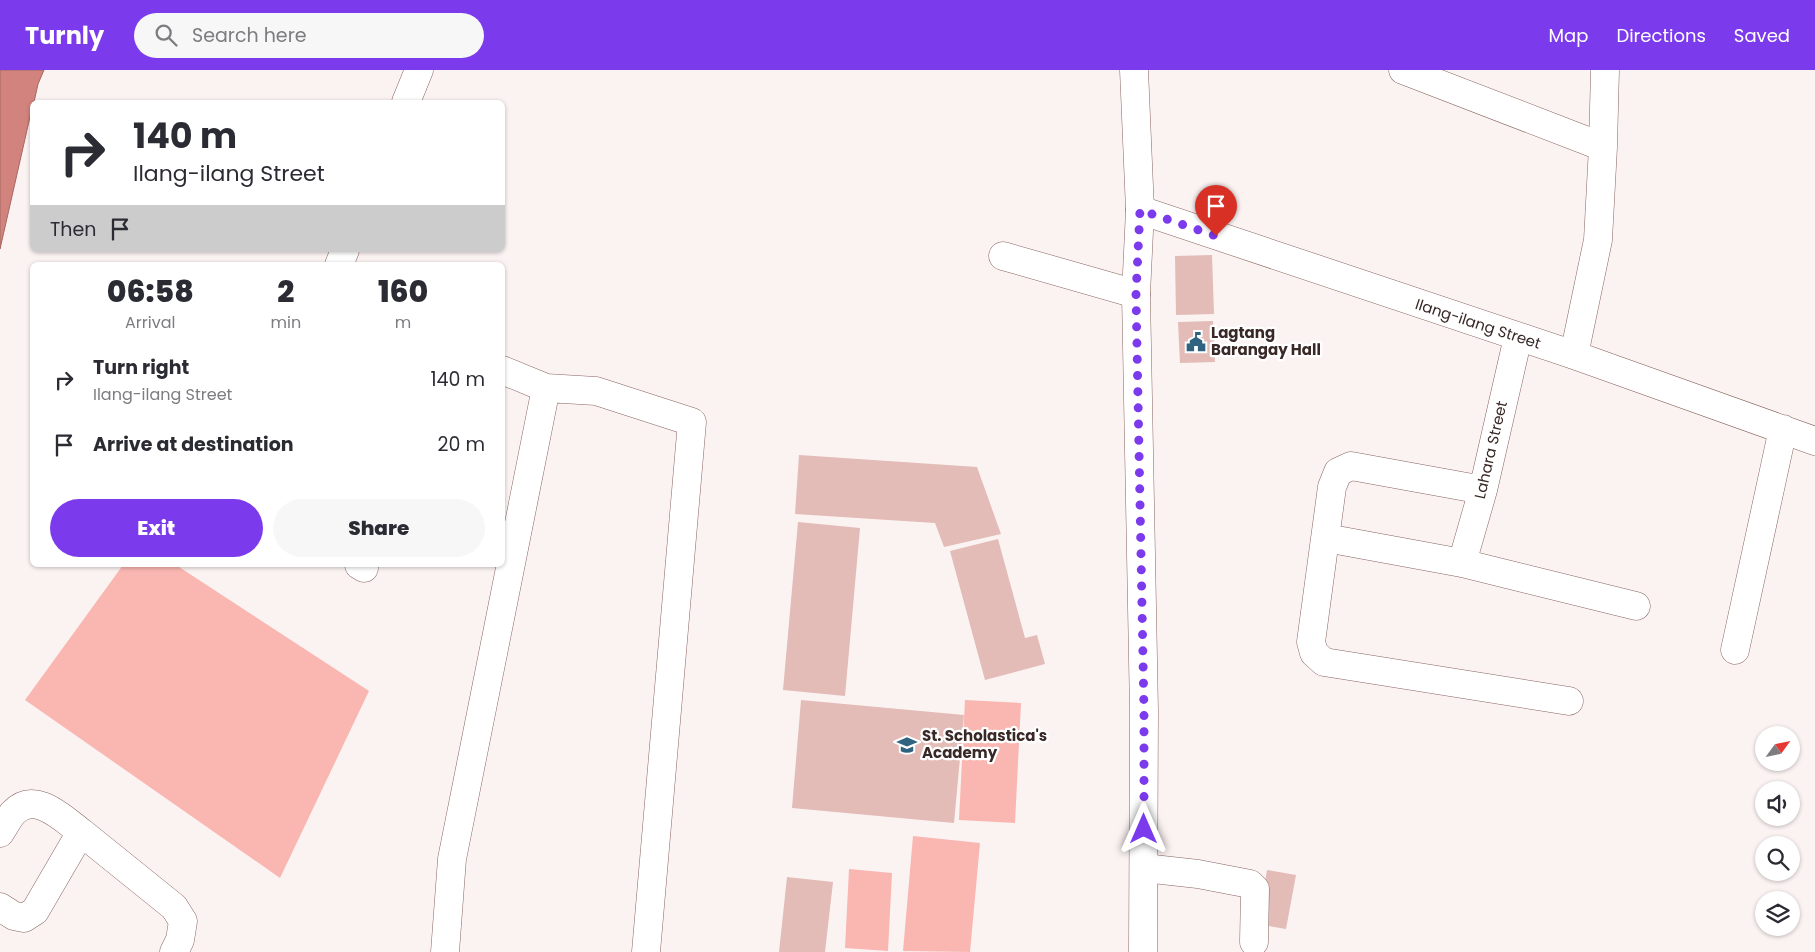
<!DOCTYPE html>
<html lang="en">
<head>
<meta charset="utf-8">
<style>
  body { margin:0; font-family:Poppins,sans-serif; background:#f7f7f7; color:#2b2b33; height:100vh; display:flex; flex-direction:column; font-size:19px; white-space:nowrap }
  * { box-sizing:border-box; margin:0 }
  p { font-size:16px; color:#7c7c81 }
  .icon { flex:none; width:28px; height:28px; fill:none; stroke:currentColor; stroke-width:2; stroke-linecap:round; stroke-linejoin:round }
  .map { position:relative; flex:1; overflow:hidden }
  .drawer { position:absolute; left:30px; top:192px; width:475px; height:305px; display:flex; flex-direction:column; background:#fff; border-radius:8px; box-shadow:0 1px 4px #0004 }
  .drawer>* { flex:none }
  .banner { position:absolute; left:30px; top:30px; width:475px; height:152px; border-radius:8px; box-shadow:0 1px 4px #0004; background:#fff; color:#2b2b33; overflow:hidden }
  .needle { width:32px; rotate:57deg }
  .buttons { position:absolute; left:1755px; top:656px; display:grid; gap:10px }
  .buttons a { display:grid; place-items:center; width:45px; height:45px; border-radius:50%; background:#fff; box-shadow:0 1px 4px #0004; font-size:25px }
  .pin { position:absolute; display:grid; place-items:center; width:42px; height:42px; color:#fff; margin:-51px -21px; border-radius:50% 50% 50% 0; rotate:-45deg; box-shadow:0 0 5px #0007 }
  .pin .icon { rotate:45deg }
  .me { position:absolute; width:55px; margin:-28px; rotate:0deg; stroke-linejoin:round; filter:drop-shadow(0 0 4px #0008) }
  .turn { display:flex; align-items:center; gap:18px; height:105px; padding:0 20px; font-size:22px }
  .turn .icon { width:65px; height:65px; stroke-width:2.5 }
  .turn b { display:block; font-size:35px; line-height:42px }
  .then { display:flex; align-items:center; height:48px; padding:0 20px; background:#0003; gap:10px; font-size:19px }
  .eta { display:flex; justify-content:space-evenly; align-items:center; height:85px; text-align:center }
  .eta b { font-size:30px; font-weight:800; line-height:35px }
  .action { display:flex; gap:10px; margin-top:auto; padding:10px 20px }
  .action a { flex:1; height:58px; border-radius:30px; background:#7c3aed; color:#fff; font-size:20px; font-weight:800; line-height:58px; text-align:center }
  .action a+a { background:#f7f7f7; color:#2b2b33 }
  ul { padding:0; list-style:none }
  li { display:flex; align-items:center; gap:15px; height:65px; padding:0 20px }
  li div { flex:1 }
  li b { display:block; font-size:19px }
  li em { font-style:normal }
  header { display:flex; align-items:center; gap:30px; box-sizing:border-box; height:70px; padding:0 25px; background:#7c3aed; color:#fff }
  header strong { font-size:24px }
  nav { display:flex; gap:28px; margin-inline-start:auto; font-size:18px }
  .search { width:350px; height:45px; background:#f7f7f7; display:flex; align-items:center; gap:12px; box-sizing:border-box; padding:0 18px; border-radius:28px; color:#7c7c81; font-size:19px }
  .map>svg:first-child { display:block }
</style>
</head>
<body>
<header>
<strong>Turnly</strong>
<div class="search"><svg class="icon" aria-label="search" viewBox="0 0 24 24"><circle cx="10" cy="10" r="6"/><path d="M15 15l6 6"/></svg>Search here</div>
<nav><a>Map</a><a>Directions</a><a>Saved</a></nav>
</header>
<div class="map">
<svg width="1815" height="882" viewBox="0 0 1815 882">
  <rect width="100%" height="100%" fill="#fbf3f2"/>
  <!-- green -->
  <path fill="#fab6b0" d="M123,495H176L369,621L280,808L25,630Z
    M965,630L1021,633L1015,753L959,750Z
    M913,766L980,773L970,882L903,881Z
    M849,799L892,803L888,881L845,878Z"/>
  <!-- water -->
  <path fill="#d3837d" stroke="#a46863" d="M0,0H44L38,14L34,32H32V38L0,179Z"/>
  <!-- building -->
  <path fill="#e3bbb7" d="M1212,185L1214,244L1176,245L1175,186Z
    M1213,251L1215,292L1180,293L1178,252Z
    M799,385L977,397L1001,464L944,477L935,453L795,444Z
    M798,452L860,458L845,626L783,620Z
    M998,469L1025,568L1037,565L1045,594L985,610L950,481Z
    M801,630L964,645L954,753L792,738Z
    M1267,800L1296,805L1286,859L1258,854Z
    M787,807L833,812L825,882H779Z"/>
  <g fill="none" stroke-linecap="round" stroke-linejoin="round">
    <defs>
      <path id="minor" d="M1403,0L1603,77
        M406,32L419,0
        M1140,140L1574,285L1815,371
        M1003,186L1136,224
        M339,195L345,180
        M1574,285L1598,170L1603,77L1605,0
        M502,300L546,318L596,321L692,352L646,882
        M1483,420L1351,396L1338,402L1332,417L1311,572L1314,583L1324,592L1569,631
        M1326,468L1462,493L1636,536
        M1462,493L1483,420L1518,267
        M359,495L364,498
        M1735,580L1783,359
        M81,762L174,837L183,851L180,870L174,882
        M0,763C4,757 8,749 13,743C35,720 62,748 81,762L35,841L24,848L14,846L0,837
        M1144,798L1198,804L1250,814L1255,819L1254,872
        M445,882L452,789L546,318"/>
      <path id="major" d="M1134,0L1140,140L1136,224L1144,641L1143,882"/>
    </defs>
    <!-- minor casing -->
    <use href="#minor" stroke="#896561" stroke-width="29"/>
    <!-- major casing -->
    <use href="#major" stroke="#896561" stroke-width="29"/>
    <!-- minor -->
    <use href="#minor" stroke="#fff" stroke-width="28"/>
    <!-- major -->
    <use href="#major" stroke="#fff" stroke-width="28"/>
  </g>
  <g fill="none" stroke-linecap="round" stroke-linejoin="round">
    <!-- route -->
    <path stroke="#7c3aed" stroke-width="9" stroke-dasharray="0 16.2" d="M1144,759V641L1136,224L1140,140L1216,166"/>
  </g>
  <!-- icons -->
  <defs>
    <symbol id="civic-bare" viewBox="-9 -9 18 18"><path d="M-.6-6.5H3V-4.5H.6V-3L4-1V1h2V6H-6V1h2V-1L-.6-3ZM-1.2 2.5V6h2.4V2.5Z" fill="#2f637f" stroke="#fff" stroke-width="2.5" paint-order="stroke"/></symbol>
    <symbol id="school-bare" viewBox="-9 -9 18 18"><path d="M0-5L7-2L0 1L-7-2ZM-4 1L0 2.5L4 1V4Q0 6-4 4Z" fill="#2f637f" stroke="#fff" stroke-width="2.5" paint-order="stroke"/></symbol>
  </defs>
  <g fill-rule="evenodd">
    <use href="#civic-bare" x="1182" y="258" width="28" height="28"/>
    <use href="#school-bare" x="893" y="661" width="28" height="28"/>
  </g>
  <g text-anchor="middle" stroke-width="4.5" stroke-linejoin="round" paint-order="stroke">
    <!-- street labels -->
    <g font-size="15" fill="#382927" stroke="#fff">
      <text transform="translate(1478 254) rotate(18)" y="5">Ilang-ilang Street</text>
      <text transform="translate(1491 380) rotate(-77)" y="5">Lahara Street</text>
    </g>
    <!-- poi labels -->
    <g font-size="15" font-weight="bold" fill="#382927" stroke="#fff" text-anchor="start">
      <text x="1211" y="268">Lagtang<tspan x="1211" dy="17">Barangay Hall</tspan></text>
      <text x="922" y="671">St. Scholastica's<tspan x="922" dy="17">Academy</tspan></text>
    </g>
  </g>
</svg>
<div class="buttons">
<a><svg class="needle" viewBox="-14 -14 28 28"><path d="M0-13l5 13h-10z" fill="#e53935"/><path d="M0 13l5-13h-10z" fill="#7c7c81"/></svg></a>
<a><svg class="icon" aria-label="sound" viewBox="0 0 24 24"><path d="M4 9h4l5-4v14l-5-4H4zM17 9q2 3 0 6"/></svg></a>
<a><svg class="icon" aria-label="search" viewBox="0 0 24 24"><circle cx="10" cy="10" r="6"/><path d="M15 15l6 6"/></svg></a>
<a><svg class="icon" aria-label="layers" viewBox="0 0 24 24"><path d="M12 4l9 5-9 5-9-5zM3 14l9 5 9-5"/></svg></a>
</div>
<div class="pin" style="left:1216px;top:166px;background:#d93025"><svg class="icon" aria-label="arrive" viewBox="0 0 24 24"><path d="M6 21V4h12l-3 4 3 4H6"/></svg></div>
<svg class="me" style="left:1144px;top:759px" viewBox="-20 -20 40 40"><path d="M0-17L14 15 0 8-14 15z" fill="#7c3aed" stroke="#fff" stroke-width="4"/></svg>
<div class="banner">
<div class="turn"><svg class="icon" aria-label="right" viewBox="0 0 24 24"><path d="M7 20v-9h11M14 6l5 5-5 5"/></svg><div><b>140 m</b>Ilang-ilang Street</div></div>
<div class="then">Then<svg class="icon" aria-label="arrive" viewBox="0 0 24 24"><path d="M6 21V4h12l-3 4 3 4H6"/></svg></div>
</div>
<section class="drawer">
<div class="eta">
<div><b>06:58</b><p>Arrival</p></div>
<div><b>2</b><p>min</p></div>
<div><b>160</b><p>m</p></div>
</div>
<ul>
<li><svg class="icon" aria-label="right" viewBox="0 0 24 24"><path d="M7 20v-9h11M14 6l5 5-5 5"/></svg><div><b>Turn right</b><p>Ilang-ilang Street</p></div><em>140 m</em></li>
<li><svg class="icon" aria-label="arrive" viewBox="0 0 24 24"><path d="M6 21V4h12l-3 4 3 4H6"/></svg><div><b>Arrive at destination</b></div><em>20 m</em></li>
</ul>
<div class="action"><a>Exit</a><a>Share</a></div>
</section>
</div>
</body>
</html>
